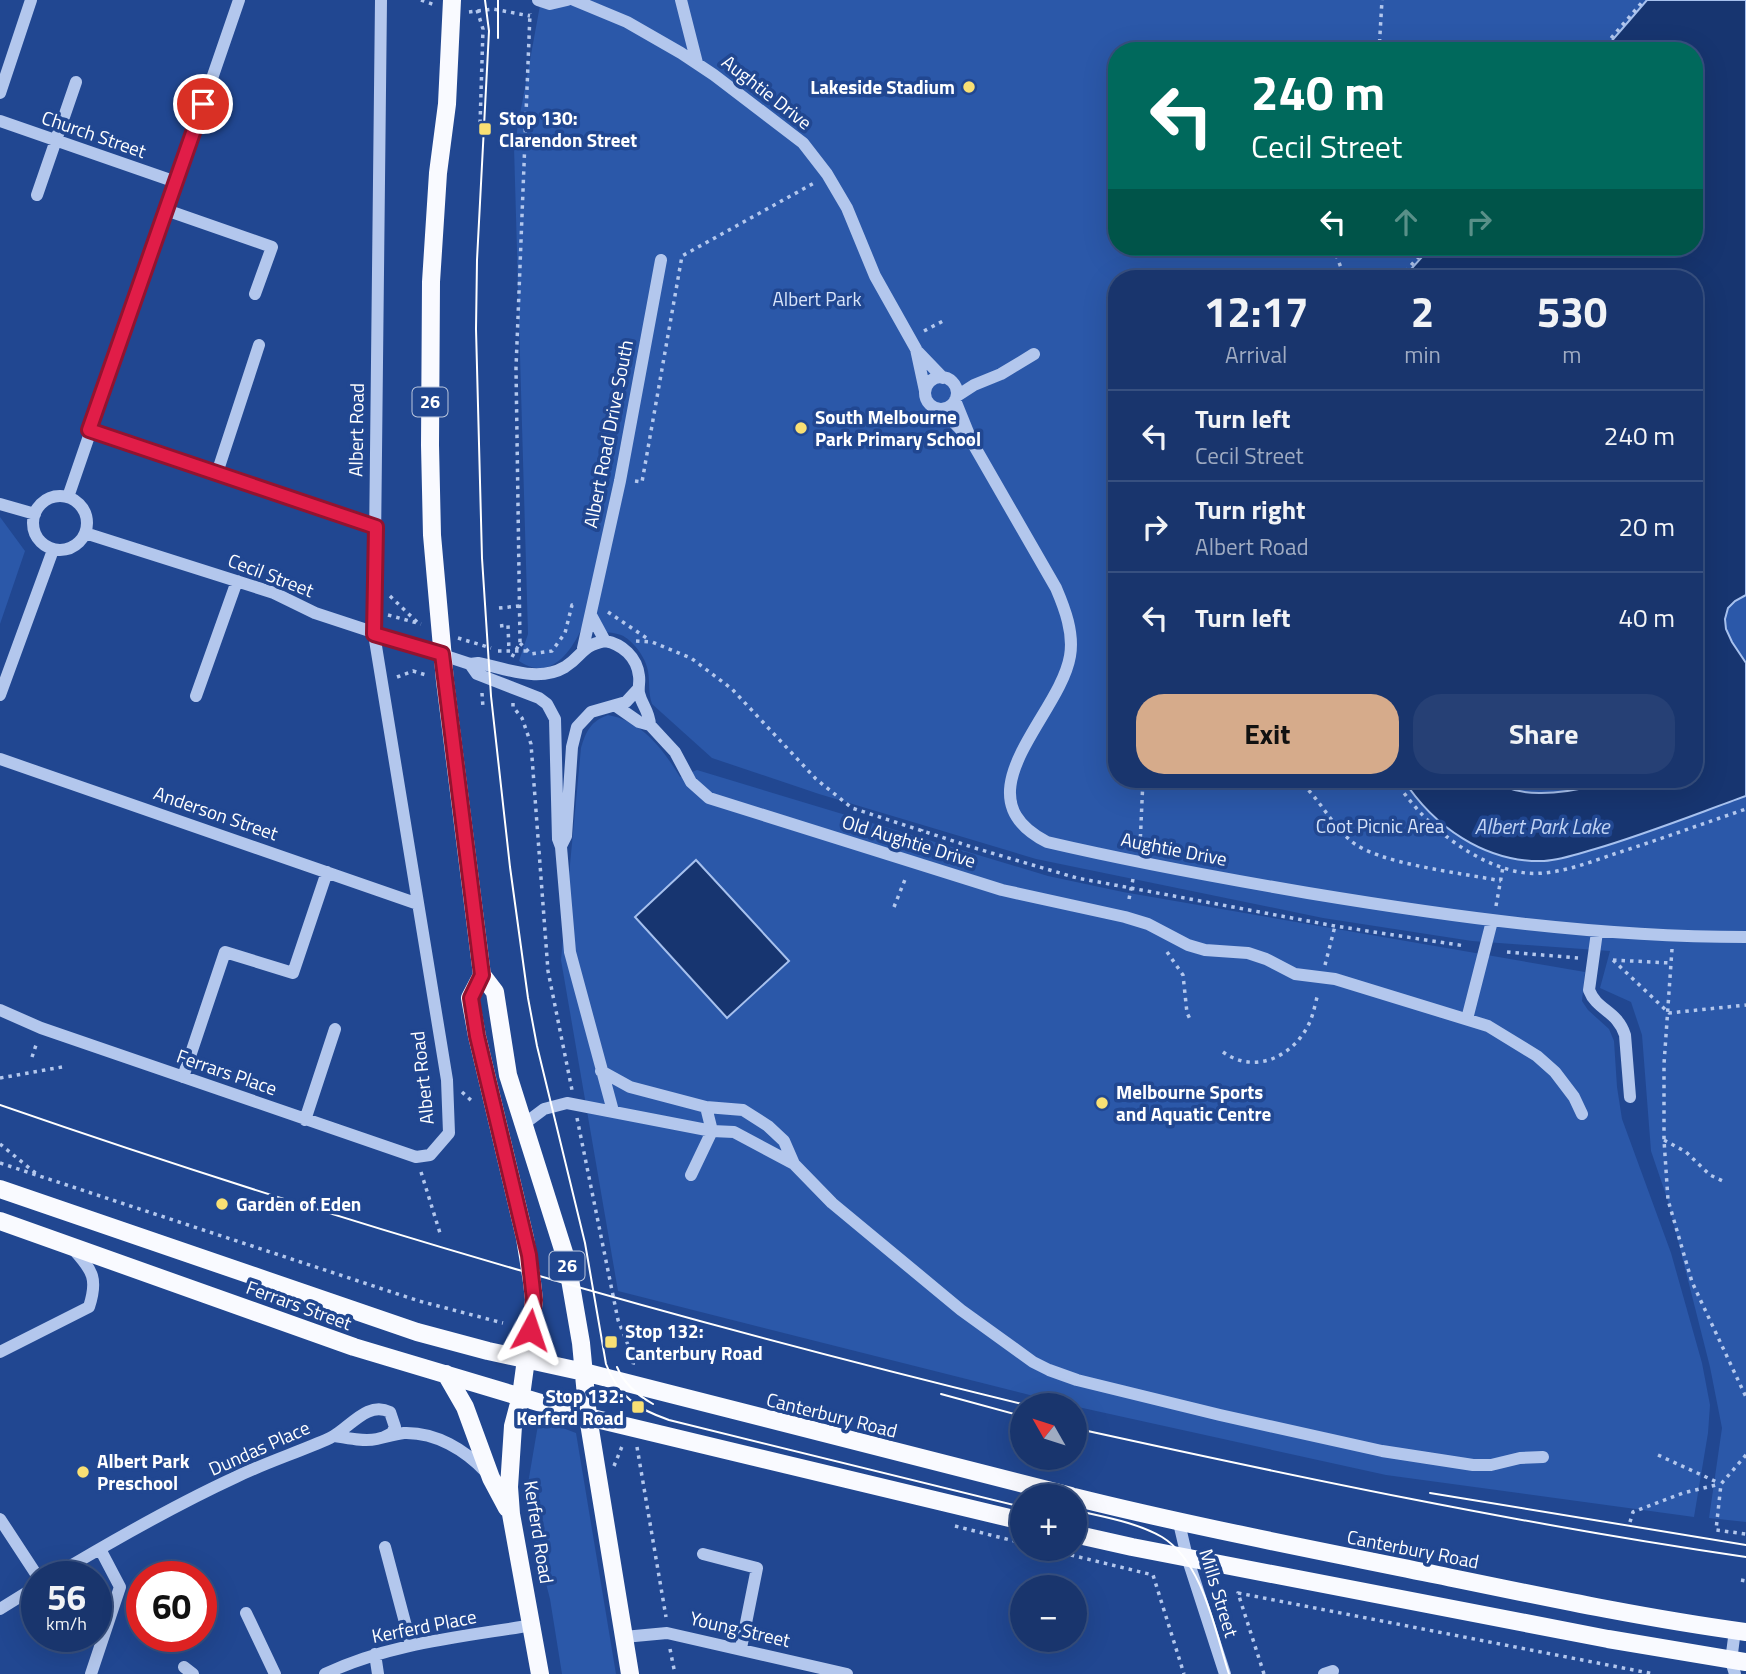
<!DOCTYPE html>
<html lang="en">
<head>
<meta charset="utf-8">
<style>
  body { margin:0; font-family:"Titillium Web",sans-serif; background:#264075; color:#f1f3f6; height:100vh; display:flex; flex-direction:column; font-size:26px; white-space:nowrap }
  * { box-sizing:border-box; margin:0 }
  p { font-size:23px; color:#9fabc2 }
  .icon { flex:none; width:38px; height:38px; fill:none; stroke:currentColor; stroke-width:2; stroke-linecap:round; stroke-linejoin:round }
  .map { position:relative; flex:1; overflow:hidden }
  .details { position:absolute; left:1108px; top:270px; width:595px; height:518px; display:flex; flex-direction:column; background:#19356d; border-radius:28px; box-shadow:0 7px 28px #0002,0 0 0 2px #375080 }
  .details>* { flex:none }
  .banner { position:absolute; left:1108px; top:42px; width:595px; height:214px; border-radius:28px; box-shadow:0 7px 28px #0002,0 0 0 2px #375080; background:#00695c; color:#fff; overflow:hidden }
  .needle { width:46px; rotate:309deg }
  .fabs { position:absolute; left:1010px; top:1393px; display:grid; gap:14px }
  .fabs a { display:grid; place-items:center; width:77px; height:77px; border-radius:50%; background:#19356d; box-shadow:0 7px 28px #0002,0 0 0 2px #375080; font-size:35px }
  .speed { position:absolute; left:21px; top:1561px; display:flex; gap:14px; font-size:35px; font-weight:700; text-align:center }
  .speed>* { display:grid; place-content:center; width:91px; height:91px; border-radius:50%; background:#19356d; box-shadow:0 7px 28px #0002,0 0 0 2px #375080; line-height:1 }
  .speed small { font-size:18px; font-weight:400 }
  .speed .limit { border:10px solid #d22; background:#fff; color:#111 }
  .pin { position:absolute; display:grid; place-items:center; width:60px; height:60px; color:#fff; margin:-30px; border:4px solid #fff; border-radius:50%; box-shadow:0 2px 7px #0007 }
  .me { position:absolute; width:77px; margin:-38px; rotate:5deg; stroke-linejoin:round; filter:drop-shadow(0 0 5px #0008) }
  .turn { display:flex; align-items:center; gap:24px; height:147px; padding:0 28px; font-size:32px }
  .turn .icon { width:91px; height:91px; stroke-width:2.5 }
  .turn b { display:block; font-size:49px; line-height:60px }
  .lanes { display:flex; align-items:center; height:66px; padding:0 28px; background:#0003; justify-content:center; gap:35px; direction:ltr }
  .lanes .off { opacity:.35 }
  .eta { display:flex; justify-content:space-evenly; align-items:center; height:119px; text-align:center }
  .eta b { font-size:42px; font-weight:700; line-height:49px }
  .primary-button { display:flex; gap:14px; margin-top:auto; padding:14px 28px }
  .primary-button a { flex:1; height:80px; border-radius:28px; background:#d6ab8b; color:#111; font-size:28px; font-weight:700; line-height:80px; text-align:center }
  .primary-button a+a { background:#264075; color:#f1f3f6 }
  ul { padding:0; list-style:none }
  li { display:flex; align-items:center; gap:21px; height:91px; padding:0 28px; border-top:2px solid #375080 }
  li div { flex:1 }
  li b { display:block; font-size:26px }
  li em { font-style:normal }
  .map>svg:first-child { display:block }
</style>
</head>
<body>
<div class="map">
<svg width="1746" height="1674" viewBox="0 0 1746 1674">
  <rect width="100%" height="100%" fill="#214791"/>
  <!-- green -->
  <path fill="#2b58a9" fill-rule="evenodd" d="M541,0H1746V1522L1709,1518L1722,1428L1710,1367L1668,1201L1651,1151L1642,1035L1631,1002L1600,988L1610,951L1472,941L1323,918L1036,859L819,794L712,758L652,704C648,692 650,683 648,671C646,658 633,640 621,635C610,631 593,632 581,630C569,655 549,681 519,661L528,634L514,147ZM1116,51H1694V247H1116ZM1116,278H1694V779H1116Z
    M0,517L25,551L0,624Z
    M608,715C642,721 663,749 680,777L697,770L1048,876L1123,892L1585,972L1582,1001L1588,1010L1609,1029L1614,1041L1617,1087L1622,1119L1671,1253L1702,1363L1710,1405L1708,1433L1694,1517L1386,1475L1069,1405L618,1291L561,960L581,748C586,731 591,721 608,715Z
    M539,1419L576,1433L616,1674H562L550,1599L525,1501Z"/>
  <!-- water -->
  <path fill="#173570" stroke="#a7c1ee" stroke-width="2" d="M1647,0H1746V595L1735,601L1728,608L1725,619L1726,629L1732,642L1746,663V796C1696,814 1646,834 1595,849C1578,854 1561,860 1544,861C1485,863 1433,826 1403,779H1492C1515,799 1562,794 1591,786C1598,784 1605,780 1612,779C1637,775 1668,779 1694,779V278H1403L1431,247H1694V51H1603Z
    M696,860L789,961L727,1018L635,917Z"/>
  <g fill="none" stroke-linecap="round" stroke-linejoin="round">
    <!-- path -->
    <path stroke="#b3c7ed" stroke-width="3.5" stroke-dasharray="3.5 5" stroke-linecap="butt" d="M421,0L435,5
      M477,10L483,29L480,125
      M469,12L493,9L530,16
      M1379,51L1382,0
      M1600,51L1644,0
      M1333,247L1345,278
      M1400,278L1427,247
      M924,331L943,321
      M635,481L642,482L682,256L814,183
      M1110,586L1113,633L1116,641
      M390,596L417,622
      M499,608L519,606
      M608,612L648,639
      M388,615L421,624
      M500,626L508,625L509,651
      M458,638L491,648
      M636,641L652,642L691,658L732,689L816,779L852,808L978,849L1077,878L1335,926L1465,946
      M520,643L531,654L552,651L565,633L572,605L577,606
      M498,651H527
      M512,657L520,643L516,368L530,13
      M397,677L413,671L426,675
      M482,693L483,708
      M513,703V707L522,718L531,744L548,971L572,1090
      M1296,779C1318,795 1329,822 1350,840C1375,864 1464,873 1501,881
      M1395,779C1419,821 1475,867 1526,873C1554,876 1588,863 1614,854C1658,840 1702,824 1746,809
      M1140,846L1143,779
      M916,847L922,829
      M1129,899L1133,879
      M1496,906L1503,867
      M894,907L906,877
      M1672,949L1664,1064V1140L1668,1200L1692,1282L1746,1397
      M1167,952L1183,975L1187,1013L1190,1019
      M1507,952L1578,958
      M1613,960L1669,1013L1746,1005
      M1613,960L1670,963
      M1325,965L1335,926
      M1223,1052C1256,1076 1297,1055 1311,1019C1314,1011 1316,1001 1318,993
      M32,1057L37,1042
      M0,1078L62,1067
      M462,1092L474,1103
      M577,1118L618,1320L628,1345L627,1354L635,1357L632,1368
      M1664,1140L1686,1152L1710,1175L1725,1182
      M0,1144L39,1176
      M0,1163L419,1301L503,1323
      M421,1172L440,1233
      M637,1447L666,1617
      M1658,1455L1719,1483
      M1746,1455L1721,1484L1716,1530L1746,1534
      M614,1466L623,1444
      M1630,1522L1633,1512L1683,1493L1720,1484
      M955,1526L1022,1543
      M1046,1549L1153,1575L1184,1674
      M1741,1580L1746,1581
      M670,1649L675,1674
      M1264,1674L1238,1593L1654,1674"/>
    <!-- minor -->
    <path stroke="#b3c7ed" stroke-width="12" d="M538,0L550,4L567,0
      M574,0L627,22L681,53L714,75L803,143L827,174L847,208L875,276L916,349L925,391
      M681,0L697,63
      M0,93L31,0
      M0,121L176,182
      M37,195L76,82
      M166,210L272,247L255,294
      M918,352L943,378
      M925 393a16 16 0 1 1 32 0a16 16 0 1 1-32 0Z
      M957,396L974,385L1001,374L1034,354
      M955,400L972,442L1056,588C1065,609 1074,633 1070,656C1060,716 956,796 1047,842C1133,862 1220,878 1308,893C1453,917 1598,937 1746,937
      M934,408L947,415L965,434
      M90,430L376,527
      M217,473L259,345
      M33 523a27 27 0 1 1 54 0a27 27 0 1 1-54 0Z
      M68,497L239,0
      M0,504L35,514
      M85,533L274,593L315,613L470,664L478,663C505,668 538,683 565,667C584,655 580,646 605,641
      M591,615L605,641C622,644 637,657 639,676C640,682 638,687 639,693C642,706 649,710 650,725
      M583,648L620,481L661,260
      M470,664L477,674L539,698L547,704L555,719L558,839L561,847L570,952L613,1111
      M0,695L53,550
      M196,696L237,581
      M616,706L639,722L650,725L675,752L691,782L709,798L1002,890L1125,917L1148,924L1188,945L1205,950L1248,953L1266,959L1295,974L1335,979L1488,1026L1537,1056L1555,1072L1574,1097L1582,1114
      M0,759L418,904
      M561,846L566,836L572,747L577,727L591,712L626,702L638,689
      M1597,932L1589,990C1597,1011 1617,1010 1625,1035L1630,1097
      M0,1010L41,1028L416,1157L430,1155L449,1133L447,1080L374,634L381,0
      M1467,1019L1492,921
      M601,1071L630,1087L706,1107L743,1110L768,1126L784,1141L794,1164
      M183,1077L225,952L293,973L327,872
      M305,1120L335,1029
      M524,1124L544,1109L567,1103L712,1131L734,1132L794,1164L832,1203L961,1310L1033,1362L1049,1370L1077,1380L1220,1415L1382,1451L1473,1465H1491L1520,1458L1543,1457
      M691,1175L712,1131L706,1107
      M0,1352L89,1307C98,1279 93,1271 74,1250
      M334,1436C348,1438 363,1442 377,1439C386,1437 395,1434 404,1433C436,1432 465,1450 486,1472
      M0,1519L38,1577
      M1179,1523L1187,1557L1225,1674
      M385,1547L411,1645
      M703,1554L757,1568L741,1648
      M52,1577C112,1541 173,1506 236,1477C267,1462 299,1452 330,1438C349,1429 367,1400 390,1412L395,1427L392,1433L384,1437
      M0,1609L37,1586
      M246,1613L275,1674
      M1735,1630L1731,1661L1735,1674
      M624,1637L667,1633L847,1674
      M375,1654L378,1674
      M184,1667L193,1674
      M91,1674L120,1587L100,1549
      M325,1674C390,1643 462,1637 533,1625
      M1324,1674L1333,1671"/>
    <!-- major -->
    <path stroke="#f9faff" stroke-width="18" d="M452,0L447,104L438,173L431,282L430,445L432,535L445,681L482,975L495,992L508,1075L567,1262L581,1343L588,1417L630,1674
      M482,975L470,998L477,1036L525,1238L532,1282L534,1300L530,1330L521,1396L513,1426L509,1487L511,1514L540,1674
      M0,1189L417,1332L488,1351L584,1372L1071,1496
      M0,1221L354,1347L588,1417L1022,1521
      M446,1374L465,1407L491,1478L507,1508
      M1074,1497C1195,1527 1316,1550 1438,1575C1540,1596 1643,1618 1746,1632
      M1074,1534L1132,1547L1608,1639L1746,1662"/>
    <!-- tram -->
    <path stroke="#fff" stroke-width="2" d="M485,0L489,31L477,260L476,329L482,558L491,696L510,867L528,998L537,1046L585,1243L606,1364C618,1396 637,1409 669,1420L1022,1507
      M498,38V0
      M0,1105C337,1222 680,1321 1026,1405
      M617,1367C624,1384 637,1395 653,1404
      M941,1394L1022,1416
      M1074,1428C1297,1477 1520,1524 1746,1557
      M1430,1493L1746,1545
      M1074,1510C1103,1517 1136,1522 1162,1537C1203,1562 1215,1631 1229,1674"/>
  </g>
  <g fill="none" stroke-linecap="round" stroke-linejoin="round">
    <defs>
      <path id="route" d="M203,104L89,430L376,527L374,634L442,654L482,975L471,998L477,1036L529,1255L534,1300L530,1330"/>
    </defs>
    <!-- route casing -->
    <use href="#route" stroke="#92132f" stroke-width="18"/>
    <!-- route -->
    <use href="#route" stroke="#e11d48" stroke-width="12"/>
  </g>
  <!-- markers -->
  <g fill="#f9e074" stroke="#214791" stroke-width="2.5">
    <circle cx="969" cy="87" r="7"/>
    <rect x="478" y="122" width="14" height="14" rx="3.5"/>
    <circle cx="801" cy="428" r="7"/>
    <circle cx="1102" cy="1103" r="7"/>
    <circle cx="222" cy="1204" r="7"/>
    <rect x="604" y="1335" width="14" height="14" rx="3.5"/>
    <rect x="631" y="1400" width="14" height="14" rx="3.5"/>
    <circle cx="83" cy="1472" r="7"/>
  </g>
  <g text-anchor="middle" stroke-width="7" stroke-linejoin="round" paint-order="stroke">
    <!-- shield labels -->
    <g fill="#214791" stroke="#bcc8de" stroke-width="2">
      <rect x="412.5" y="387.5" width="35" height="29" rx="5"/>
      <rect x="549.5" y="1251.5" width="35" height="29" rx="5"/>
    </g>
    <g font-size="18" font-weight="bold" fill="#fff">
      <text x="430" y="408">26</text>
      <text x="567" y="1272">26</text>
    </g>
    <!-- poi labels -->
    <g font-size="19" font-weight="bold" fill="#fff" stroke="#214791" text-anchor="start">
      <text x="955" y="94" text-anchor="end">Lakeside Stadium</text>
      <text x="499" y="125">Stop 130:<tspan x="499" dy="22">Clarendon Street</tspan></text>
      <text x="815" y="424">South Melbourne<tspan x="815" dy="22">Park Primary School</tspan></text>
      <text x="1116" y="1099">Melbourne Sports<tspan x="1116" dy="22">and Aquatic Centre</tspan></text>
      <text x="236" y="1211">Garden of Eden</text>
      <text x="625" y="1338">Stop 132:<tspan x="625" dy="22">Canterbury Road</tspan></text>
      <text x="624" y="1403" text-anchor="end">Stop 132:<tspan x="624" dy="22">Kerferd Road</tspan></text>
      <text x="97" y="1468">Albert Park<tspan x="97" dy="22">Preschool</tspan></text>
    </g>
    <!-- street labels -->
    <g font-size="19" fill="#fff" stroke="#214791">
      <text transform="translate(767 92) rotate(38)" y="7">Aughtie Drive</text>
      <text transform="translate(94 134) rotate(19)" y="7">Church Street</text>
      <text transform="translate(356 430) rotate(-89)" y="7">Albert Road</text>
      <text transform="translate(608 434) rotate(-79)" y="7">Albert Road Drive South</text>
      <text transform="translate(271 575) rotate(21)" y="7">Cecil Street</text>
      <text transform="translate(216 813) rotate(19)" y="7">Anderson Street</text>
      <text transform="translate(909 841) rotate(17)" y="7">Old Aughtie Drive</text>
      <text transform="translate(1174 849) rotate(11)" y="7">Aughtie Drive</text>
      <text transform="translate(227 1072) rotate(19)" y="7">Ferrars Place</text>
      <text transform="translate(422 1078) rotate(-96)" y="7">Albert Road</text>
      <text transform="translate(299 1305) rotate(20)" y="7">Ferrars Street</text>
      <text transform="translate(832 1415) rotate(14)" y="7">Canterbury Road</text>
      <text transform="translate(259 1448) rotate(-24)" y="7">Dundas Place</text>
      <text transform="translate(539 1532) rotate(81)" y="7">Kerferd Road</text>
      <text transform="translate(1413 1549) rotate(11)" y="7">Canterbury Road</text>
      <text transform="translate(1219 1593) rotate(73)" y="7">Mills Street</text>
      <text transform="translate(424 1626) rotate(-11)" y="7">Kerferd Place</text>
      <text transform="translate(740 1629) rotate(13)" y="7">Young Street</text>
    </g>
    <!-- park labels -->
    <g font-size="19" fill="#d8e4f9" stroke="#214791">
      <text x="817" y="306">Albert Park</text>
      <text x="1380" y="833">Coot Picnic Area</text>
    </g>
    <!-- water labels -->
    <g font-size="21" font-style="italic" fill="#bfd2f4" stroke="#214791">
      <text x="1542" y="834">Albert Park Lake</text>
    </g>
  </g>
</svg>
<div class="fabs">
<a><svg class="needle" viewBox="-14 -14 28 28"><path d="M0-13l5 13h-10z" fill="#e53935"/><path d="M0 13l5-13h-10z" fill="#9fabc2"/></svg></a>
<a>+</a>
<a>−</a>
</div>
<div class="speed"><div>56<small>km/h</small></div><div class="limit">60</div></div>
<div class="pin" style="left:203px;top:104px;background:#d93025"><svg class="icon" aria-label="arrive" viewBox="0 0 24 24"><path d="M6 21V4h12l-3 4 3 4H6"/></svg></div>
<svg class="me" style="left:530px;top:1330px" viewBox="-20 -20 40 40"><path d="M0-17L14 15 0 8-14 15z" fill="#e11d48" stroke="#fff" stroke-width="4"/></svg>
<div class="banner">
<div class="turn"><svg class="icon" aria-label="left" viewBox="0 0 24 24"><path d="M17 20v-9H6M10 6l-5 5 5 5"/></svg><div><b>240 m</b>Cecil Street</div></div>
<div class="lanes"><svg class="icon" aria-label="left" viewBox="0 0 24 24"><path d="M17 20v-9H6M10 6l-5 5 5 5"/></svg><svg class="icon off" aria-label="ahead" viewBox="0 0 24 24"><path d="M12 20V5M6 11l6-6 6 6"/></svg><svg class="icon off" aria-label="right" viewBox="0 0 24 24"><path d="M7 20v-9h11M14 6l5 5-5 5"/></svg></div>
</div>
<section class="details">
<div class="eta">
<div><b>12:17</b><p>Arrival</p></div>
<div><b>2</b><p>min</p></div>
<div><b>530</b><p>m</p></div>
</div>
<ul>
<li><svg class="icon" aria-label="left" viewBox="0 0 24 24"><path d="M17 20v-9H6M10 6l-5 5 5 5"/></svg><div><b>Turn left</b><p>Cecil Street</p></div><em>240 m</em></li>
<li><svg class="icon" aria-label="right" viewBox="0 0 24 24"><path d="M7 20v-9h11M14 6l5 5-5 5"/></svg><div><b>Turn right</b><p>Albert Road</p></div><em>20 m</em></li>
<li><svg class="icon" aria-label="left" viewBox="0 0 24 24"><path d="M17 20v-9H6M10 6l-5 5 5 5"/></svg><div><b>Turn left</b></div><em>40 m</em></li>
</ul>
<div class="primary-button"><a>Exit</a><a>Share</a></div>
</section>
</div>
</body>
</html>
